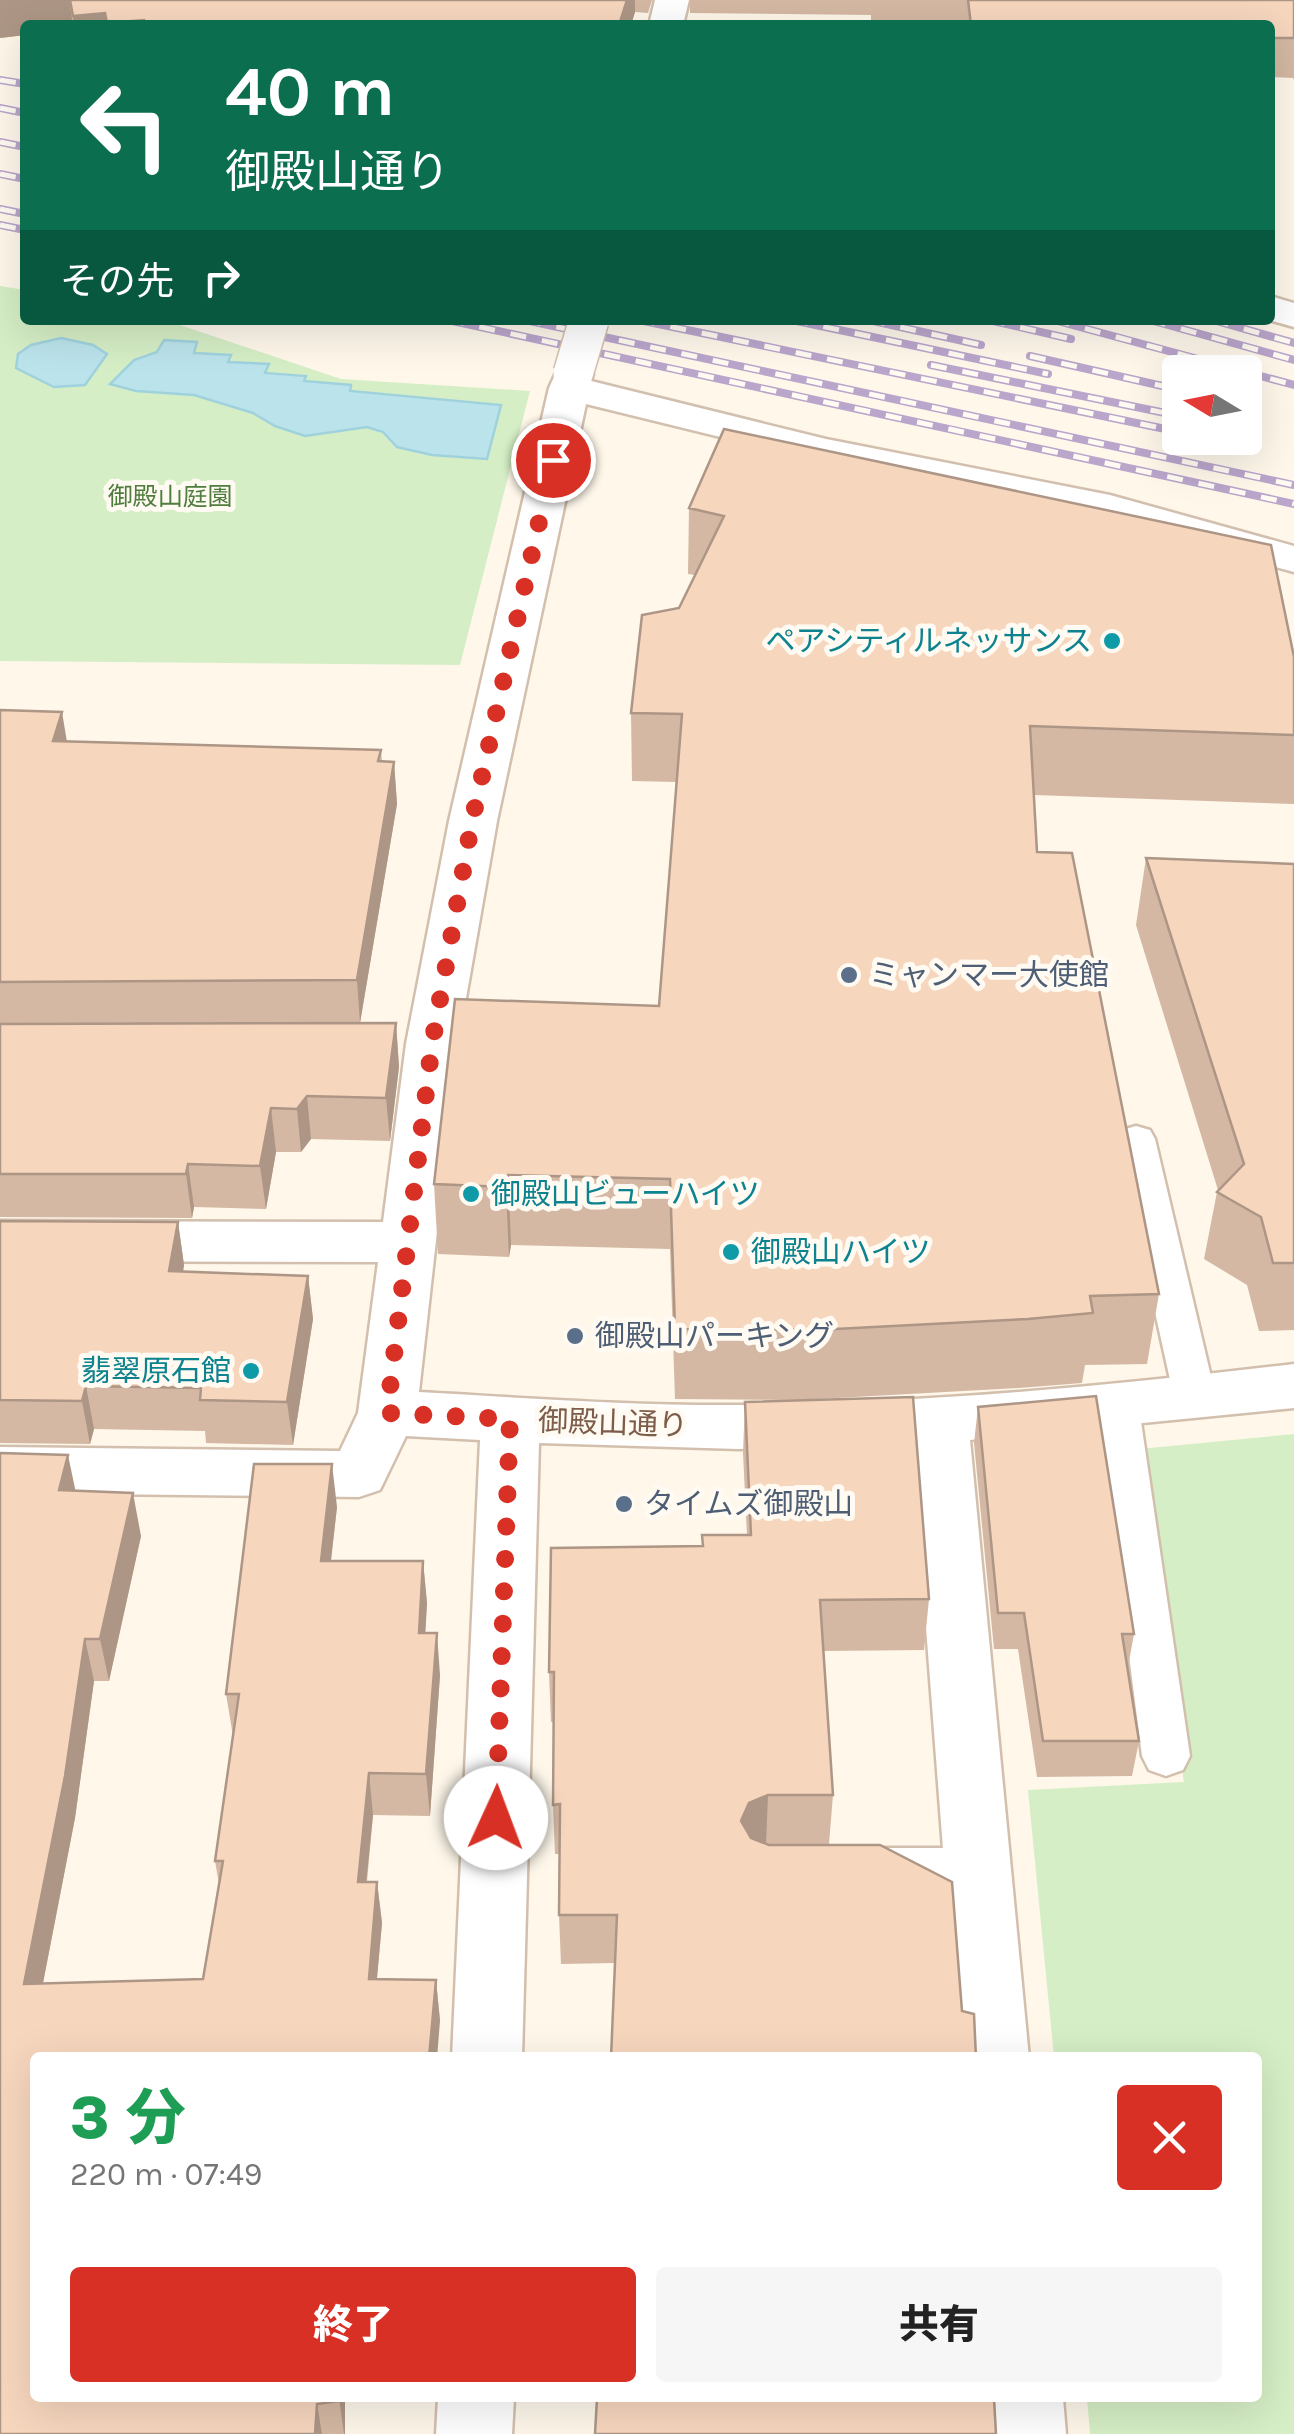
<!DOCTYPE html>
<html lang="ja">
<head>
<meta charset="utf-8">
<style>
  body { margin:0; font-family:Karla,"Noto Sans JP",sans-serif; background:#f6f6f6; color:#222; height:100vh; display:flex; flex-direction:column; font-size:38px; white-space:nowrap }
  * { box-sizing:border-box; margin:0 }
  p { font-size:32px; color:#767676 }
  .icon { flex:none; width:55px; height:55px; fill:none; stroke:currentColor; stroke-width:2; stroke-linecap:round; stroke-linejoin:round }
  .map { position:relative; flex:1; overflow:hidden }
  .details { position:absolute; left:30px; top:2052px; width:1232px; height:350px; display:flex; flex-direction:column; background:#fff; border-radius:10px; box-shadow:0 10px 40px #0002 }
  .details>* { flex:none }
  .guide { position:absolute; left:20px; top:20px; width:1255px; height:305px; border-radius:10px; box-shadow:0 10px 40px #0002; background:#0b6e4f; color:#fff; overflow:hidden }
  .needle { width:65px; rotate:280deg }
  .controls { position:absolute; left:1162px; top:355px; display:grid; gap:20px }
  .controls a { display:grid; place-items:center; width:100px; height:100px; border-radius:10px; background:#fff; box-shadow:0 10px 40px #0002; font-size:50px }
  .pin { position:absolute; display:grid; place-items:center; width:85px; height:85px; color:#fff; margin:-42px; border:5px solid #fff; border-radius:50%; box-shadow:0 2px 10px #0007 }
  .me { position:absolute; width:110px; margin:-55px; rotate:2deg; stroke-linejoin:round; filter:drop-shadow(0 0 8px #0008) }
  .turn { display:flex; align-items:center; gap:35px; height:210px; padding:0 40px; font-size:45px }
  .turn .icon { width:130px; height:130px; stroke-width:2.5 }
  .turn b { display:block; font-size:70px; line-height:85px }
  .then { display:flex; align-items:center; height:95px; padding:0 40px; background:#0003; gap:20px; font-size:38px }
  .round { display:grid; place-items:center; flex:none; width:105px; height:105px; border-radius:10px; background:#f6f6f6 }
  .headline { display:flex; align-items:center; justify-content:space-between; height:170px; padding:0 40px }
  h1 { font-size:60px; font-weight:800; line-height:75px; color:#1e9e55 }
  .cta { display:flex; gap:20px; margin-top:auto; padding:20px 40px }
  .cta a { flex:1; height:115px; border-radius:10px; background:#d93025; color:#fff; font-size:40px; font-weight:800; line-height:115px; text-align:center }
  .cta a+a { background:#f6f6f6; color:#222 }
  .map>svg:first-child { display:block }
</style>
</head>
<body>
<div class="map">
<svg width="1294" height="2434" viewBox="0 0 1294 2434">
  <rect width="100%" height="100%" fill="#fef7ea"/>
  <!-- green -->
  <path fill="#d5eec5" d="M0,286L25,290V320H165L341,379L530,391L460,665L0,661Z
    M1294,1434V2434H1090L1087,2398H1258V2058L1054,2057L1028,1790L1184,1782L1129,1450Z"/>
  <!-- water -->
  <path fill="#bbe3eb" stroke="#a0d2de" stroke-width="2.5" d="M61,338L93,345L107,354L85,385L54,387L16,368L18,354L31,345Z
    M164,340L197,342L194,353L231,355L228,362L269,364L265,373L306,376L304,381L351,385L350,391L501,405L487,459L432,455L397,447L383,432L367,427L305,436L275,426L253,413L194,395L136,391L110,384L134,360L157,352Z"/>
  <g fill="none" stroke-linecap="round" stroke-linejoin="round">
    <defs>
      <path id="service" d="M1136,1126L1150,1130L1155,1139L1216,1398L1210,1409L1195,1414L1180,1409L1174,1398L1117,1139L1122,1130Z
        M1118,1392L1133,1397L1139,1408L1190,1756L1183,1770L1166,1776L1149,1770L1142,1756L1097,1408L1103,1397Z
        M875,1848H976L993,1854L1000,1869L993,1884C961,1895 890,1895 858,1884L851,1869L858,1854Z"/>
      <path id="minor" d="M655,0H689L683,25H649Z
        M1270,296L1294,303V327L1269,320Z
        M573,362L587,366L593,374L591,381L826,439L1110,495L1294,546V572L1104,520L826,463L586,404L497,821L458,1044L419,1392C527,1398 635,1406 743,1405C928,1403 1111,1386 1294,1364V1408L970,1440L1029,2058H959L912,1444L739,1449L539,1443L522,2058H452L480,1440L406,1436L380,1490L359,1497L0,1493V1447L340,1451L358,1413L378,1262L0,1261V1221L383,1222L406,1044L449,821L549,388L559,366Z
        M438,2398H514L512,2434H436Z
        M987,2398H1063L1066,2434H990Z"/>
    </defs>
    <!-- service casing -->
    <use href="#service" stroke="#d3bfad" stroke-width="5"/>
    <!-- minor casing -->
    <use href="#minor" stroke="#d3bfad" stroke-width="5"/>
    <!-- service -->
    <use href="#service" fill="#fff" fill-rule="evenodd"/>
    <!-- minor -->
    <use href="#minor" fill="#fff" fill-rule="evenodd"/>
    <defs>
      <path id="rail" d="M0,80L25,84
        M0,108L25,113
        M0,142L25,147
        M0,174L25,179
        M0,209L25,214
        M0,225L25,230
        M448,320L1294,504
        M525,320L1294,485
        M639,320L1180,432
        M792,320L1048,374
        M869,320L981,345
        M989,320L1071,339
        M1054,320L1294,385
        M1150,320L1294,360
        M1213,320L1294,343
        M1030,356L1180,390
        M931,365L1180,416
        M1208,438L1244,445"/>
    </defs>
    <!-- rail casing -->
    <use href="#rail" stroke="#baa5cb" stroke-width="8"/>
    <!-- rail -->
    <use href="#rail" stroke="#fffaf2" stroke-width="5" stroke-dasharray="16" stroke-linecap="butt"/>
    <defs>
      <path id="minor-bridge" d="M573,374L589,320"/>
    </defs>
    <!-- minor-bridge casing -->
    <use href="#minor-bridge" stroke="#d3bfad" stroke-width="42" stroke-linecap="butt"/>
    <!-- minor-bridge -->
    <use href="#minor-bridge" stroke="#fff" stroke-width="39"/>
  </g>
  <!-- wall -->
  <path fill="#d4b8a3" d="M0,0H652L648,13L635,12L631,25H25V35L0,38Z
    M690,0H1294V80L1293,78L1270,77V25H871V15L690,13Z
    M689,508L1294,657V804L1034,795L1037,852L1159,1294L1147,1364L1085,1365L1082,1383L1019,1388L818,1399L929,1599L924,1650L824,1651L833,1795L829,1844L615,1963L561,1964L559,1915L560,1854H555L553,1805L554,1722H551L549,1672L702,1546L747,1535L743,1453L745,1402L807,1400L675,1399L670,1249L511,1245L509,1257L438,1254L434,1184L659,1006L677,782L632,781L631,713L695,575L688,574Z
    M0,710L67,741L381,750L382,761L394,762L397,804L360,1023H396L399,1067L390,1141L311,1139L301,1152H276L266,1209L194,1207L192,1218L0,1217Z
    M1146,858L1294,864V1330L1259,1331L1247,1285L1204,1259L1217,1192L1218,1190L1136,925Z
    M0,1221L178,1222L184,1265L183,1272L308,1276L313,1319L293,1445L206,1443L205,1431L94,1429L90,1444L0,1443Z
    M978,1407L1134,1634L1128,1667L1139,1741L1132,1776L1037,1777L1018,1649H994L974,1443Z
    M75,1491L141,1536L109,1681H94L75,1818L43,1983L203,1979L219,1884L215,1861L233,1736L226,1694L337,1507L331,1561H423L427,1603L425,1633L440,1675L430,1816L373,1815L367,1882H377L382,1923L377,1979L436,1980L440,2021L35,2398H345V2434H0Z"/>
  <!-- shaded-wall -->
  <path fill="#ad9685" d="M0,0H69L73,25H25V35L0,38Z
    M627,0H635V12L631,25H619Z
    M105,13L106,25H74L73,16Z
    M144,20V25H107V23Z
    M62,712L69,754L53,741Z
    M394,762L397,804L360,1023L357,980Z
    M396,1023L399,1067L390,1141L386,1098Z
    M307,1096L311,1139L301,1152L297,1109Z
    M271,1108L276,1152L266,1209L260,1166Z
    M188,1164L194,1207L192,1218L186,1174Z
    M508,1175L511,1245L509,1257L506,1187Z
    M178,1222L184,1265L176,1315L169,1271Z
    M308,1276L313,1319L293,1445L287,1402Z
    M86,1386L94,1429L90,1444L82,1401Z
    M68,1455L77,1498L59,1490Z
    M332,1464L337,1507L326,1603L321,1561Z
    M133,1493L141,1536L109,1681L100,1639Z
    M423,1561L427,1603L423,1675L419,1633Z
    M437,1633L440,1675L430,1816L426,1774Z
    M85,1639L94,1681L75,1818L35,2024L24,1984Z
    M369,1773L373,1815L362,1923L358,1882Z
    M768,1795L766,1844L747,1852L741,1821L749,1803Z
    M377,1882L382,1923L373,2020L369,1979Z
    M436,1980L440,2021L437,2058H429Z
    M339,2398H345V2434H344Z
    M317,2404L322,2434H315Z"/>
  <!-- building -->
  <path fill="#f7d6be" stroke="#ad9685" stroke-width="2.5" d="M70,0H627L619,25H145L144,20L107,23L105,13L73,16Z
    M968,0H1294V38H1270V25H971Z
    M724,429L1271,545L1294,657V735L1030,726L1037,852L1072,853L1159,1294L1090,1296L1093,1313L1028,1319L816,1330L675,1329L670,1179L508,1175L506,1187L434,1184L455,999L659,1006L682,714L631,713L642,615L679,608L724,516L689,508Z
    M0,710L62,712L53,741L381,750L378,761L394,762L357,980L0,982Z
    M1146,858L1294,864V1263H1273L1261,1217L1217,1192L1244,1164Z
    M396,1023L386,1098L307,1096L297,1109L271,1108L260,1166L188,1164L186,1174H0V1024Z
    M0,1221L178,1222L169,1271L308,1276L287,1402L200,1400L201,1388L86,1386L82,1401L0,1400Z
    M1096,1396L1134,1634H1122L1139,1741H1043L1024,1613H998L978,1407Z
    M913,1397L929,1599L820,1600L833,1795H768L749,1803L741,1821L751,1838L769,1845H880L952,1882L962,2011L974,2014L976,2058H611L617,1915H559L560,1804L553,1805L554,1672H549L551,1548L703,1546L702,1535H751L745,1402Z
    M0,1453L68,1455L59,1490L133,1493L100,1639H85L65,1776L24,1984L203,1979L223,1861H215L239,1694H226L254,1464H332L321,1561H423L419,1633H437L426,1774L369,1773L358,1882H377L369,1979L436,1980L429,2058H35V2398H339V2401L317,2404L315,2434H0Z
    M597,2398H994L996,2434H595Z"/>
  <g fill="none" stroke-linecap="round" stroke-linejoin="round">
    <!-- route -->
    <path stroke="#d93025" stroke-width="18" stroke-dasharray="0 32.4" d="M496,1818L510,1419L387,1413L432,1044L472,821L553,460"/>
  </g>
  <!-- markers -->
  <g fill="#0f9aa8" stroke="#fffaf2" stroke-width="4">
    <circle cx="1112" cy="641" r="10"/>
    <circle cx="471" cy="1194" r="10"/>
    <circle cx="731" cy="1252" r="10"/>
    <circle cx="251" cy="1371" r="10"/>
  </g>
  <g fill="#5c6f8a" stroke="#fffaf2" stroke-width="4">
    <circle cx="849" cy="975" r="10"/>
    <circle cx="575" cy="1336" r="10"/>
    <circle cx="624" cy="1504" r="10"/>
  </g>
  <g text-anchor="middle" stroke-width="10" stroke-linejoin="round" paint-order="stroke">
    <!-- far-park labels -->
    <g font-size="25" fill="#4e7d3d" stroke="#fffaf2">
      <text x="170" y="505">御殿山庭園</text>
    </g>
    <!-- culture labels -->
    <g font-size="30" fill="#0d838f" stroke="#fffaf2" text-anchor="end">
      <text x="1092" y="651">ペアシティルネッサンス</text>
      <text x="491" y="1204" text-anchor="start">御殿山ビューハイツ</text>
      <text x="751" y="1262" text-anchor="start">御殿山ハイツ</text>
      <text x="231" y="1381">翡翠原石館</text>
    </g>
    <!-- service labels -->
    <g font-size="30" fill="#4e5e75" stroke="#fffaf2" text-anchor="start">
      <text x="869" y="985">ミャンマー大使館</text>
      <text x="595" y="1346">御殿山パーキング</text>
      <text x="644" y="1514">タイムズ御殿山</text>
    </g>
    <!-- street labels -->
    <g font-size="30" fill="#7d5d49" stroke="#fffaf2">
      <text transform="translate(613 1423) rotate(2)" y="10">御殿山通り</text>
    </g>
  </g>
</svg>
<div class="controls">
<a><svg class="needle" viewBox="-14 -14 28 28"><path d="M0-13l5 13h-10z" fill="#e53935"/><path d="M0 13l5-13h-10z" fill="#767676"/></svg></a>
</div>
<div class="pin" style="left:553px;top:460px;background:#d93025"><svg class="icon" aria-label="arrive" viewBox="0 0 24 24"><path d="M6 21V4h12l-3 4 3 4H6"/></svg></div>
<svg class="me" style="left:496px;top:1818px" viewBox="-20 -20 40 40"><circle r="19" fill="#fff"/><path d="M0-13L10 11 0 6-10 11z" fill="#d93025"/></svg>
<div class="guide">
<div class="turn"><svg class="icon" aria-label="left" viewBox="0 0 24 24"><path d="M17 20v-9H6M10 6l-5 5 5 5"/></svg><div><b>40 m</b>御殿山通り</div></div>
<div class="then">その先<svg class="icon" aria-label="right" viewBox="0 0 24 24"><path d="M7 20v-9h11M14 6l5 5-5 5"/></svg></div>
</div>
<section class="details">
<div class="headline"><div><h1>3 分</h1><p>220 m · 07:49</p></div><a class="round" style="background:#d93025;color:#fff"><svg class="icon" aria-label="close" viewBox="0 0 24 24"><path d="M6 6l12 12M18 6L6 18"/></svg></a></div>
<div class="cta"><a>終了</a><a>共有</a></div>
</section>
</div>
</body>
</html>
